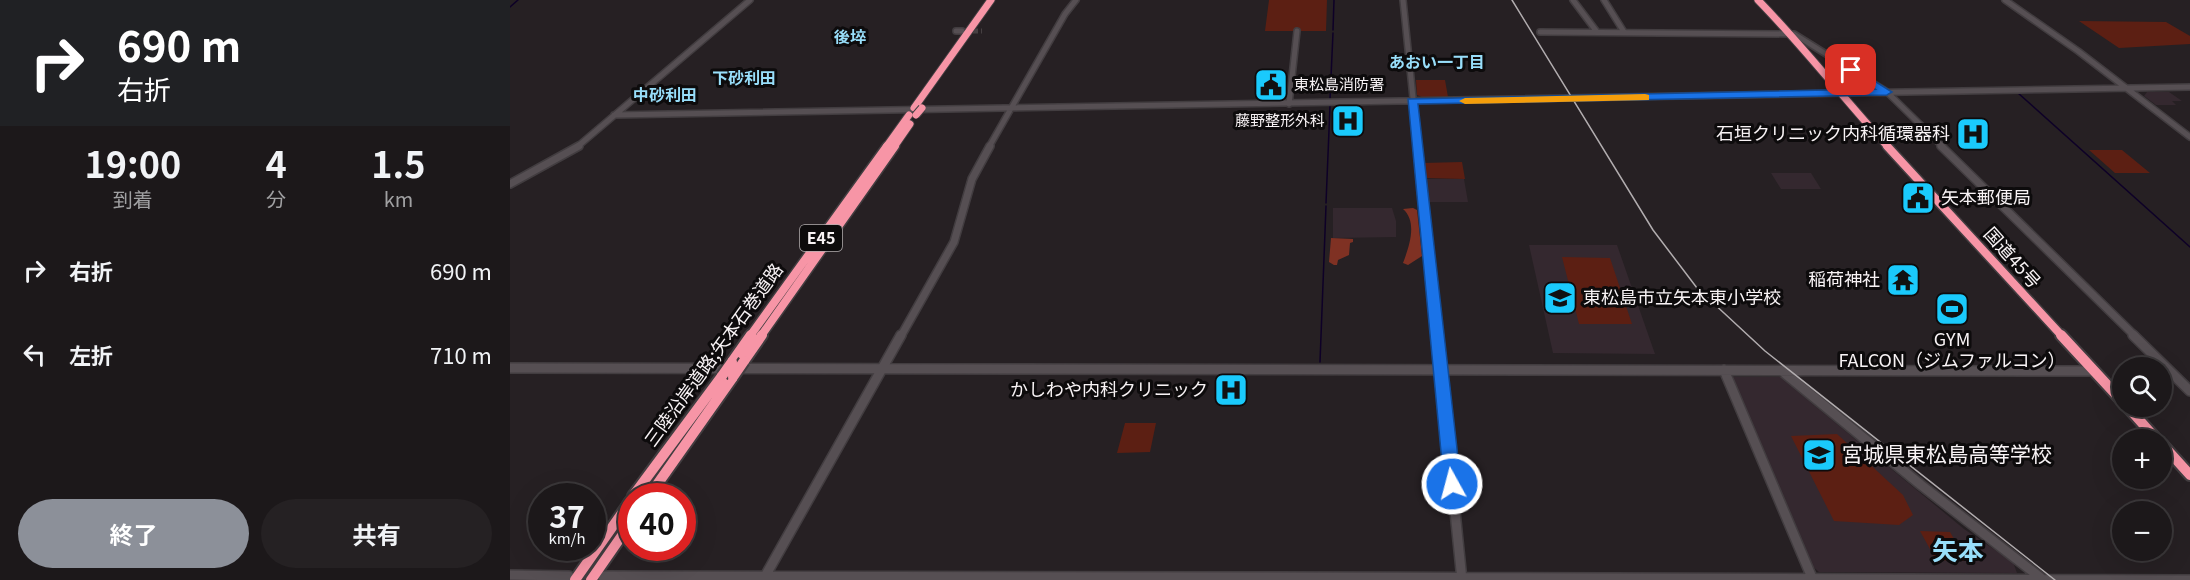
<!DOCTYPE html>
<html lang="ja">
<head>
<meta charset="utf-8">
<style>
  body { margin:0; font-family:Georgia,"Noto Sans JP",serif; background:#252123; color:#f1f3f6; height:100vh; display:flex; flex-direction:column; font-size:22px; white-space:nowrap }
  * { box-sizing:border-box; margin:0 }
  p { font-size:20px; color:#a0a0a2 }
  .icon { flex:none; width:33px; height:33px; fill:none; stroke:currentColor; stroke-width:2; stroke-linecap:round; stroke-linejoin:round }
  .map { position:relative; flex:1; overflow:hidden }
  .drawer { display:flex; flex-direction:column; background:#1c181a; width:510px }
  .drawer>* { flex:none }
  .top-card { background:#202124; color:#fff; overflow:hidden }
  .fabs { position:absolute; left:1602px; top:357px; display:grid; gap:12px }
  .fabs a { display:grid; place-items:center; width:60px; height:60px; border-radius:50%; background:#1c181a; box-shadow:0 6px 24px #0002,0 0 0 2px #3a3739; font-size:30px }
  .speed { position:absolute; left:18px; top:483px; display:flex; gap:12px; font-size:30px; font-weight:700; text-align:center }
  .speed>* { display:grid; place-content:center; width:78px; height:78px; border-radius:50%; background:#1c181a; box-shadow:0 6px 24px #0002,0 0 0 2px #3a3739; line-height:1 }
  .speed small { font-size:15px; font-weight:400 }
  .speed .limit { border:9px solid #d22; background:#fff; color:#111 }
  .pin { position:absolute; display:grid; place-items:center; width:51px; height:51px; color:#fff; margin:-26px; border-radius:12px; box-shadow:0 3px 9px #0006 }
  .me { position:absolute; width:66px; margin:-33px; rotate:353deg; stroke-linejoin:round; filter:drop-shadow(0 0 4px #0008) }
  .turn { display:flex; align-items:center; gap:21px; height:126px; padding:0 18px; font-size:27px }
  .turn .icon { width:78px; height:78px; stroke-width:2.5 }
  .turn b { display:block; font-size:42px; line-height:51px }
  .eta { display:flex; justify-content:space-evenly; align-items:center; height:102px; text-align:center }
  .eta b { font-size:36px; font-weight:700; line-height:42px }
  .primary-button { display:flex; gap:12px; margin-top:auto; padding:12px 18px }
  .primary-button a { flex:1; height:69px; border-radius:36px; background:#8c9099; color:#fff; font-size:24px; font-weight:700; line-height:69px; text-align:center }
  .primary-button a+a { background:#252123; color:#f1f3f6 }
  ul { padding:0; list-style:none }
  li { display:flex; align-items:center; gap:18px; height:84px; padding:0 18px }
  li div { flex:1 }
  li b { display:block; font-size:22px }
  li em { font-style:normal }
  main { display:flex; flex:1; min-height:0 }
  .map>svg:first-child { display:block }
</style>
</head>
<body>
<main>
<section class="drawer">
<div class="top-card">
<div class="turn"><svg class="icon" aria-label="right" viewBox="0 0 24 24"><path d="M7 20v-9h11M14 6l5 5-5 5"/></svg><div><b>690 m</b>右折</div></div>
</div>
<div class="eta">
<div><b>19:00</b><p>到着</p></div>
<div><b>4</b><p>分</p></div>
<div><b>1.5</b><p>km</p></div>
</div>
<ul>
<li><svg class="icon" aria-label="right" viewBox="0 0 24 24"><path d="M7 20v-9h11M14 6l5 5-5 5"/></svg><div><b>右折</b></div><em>690 m</em></li>
<li><svg class="icon" aria-label="left" viewBox="0 0 24 24"><path d="M17 20v-9H6M10 6l-5 5 5 5"/></svg><div><b>左折</b></div><em>710 m</em></li>
</ul>
<div class="primary-button"><a>終了</a><a>共有</a></div>
</section>
<div class="map">
<svg width="1680" height="580" viewBox="0 0 1680 580">
  <rect width="100%" height="100%" fill="#262023"/>
  <!-- built -->
  <path fill="#34282f" d="M1637,92H1659L1672,101H1662L1666,105H1646L1634,96Z
    M1261,173H1301L1311,189H1271Z
    M915,179H954L958,202H918Z
    M823,208H882L886,221V237L823,238Z
    M1019,245H1107L1145,354L1043,353Z
    M1224,377H1270L1454,529L1503,562L1507,573L1309,572L1302,566L1221,380Z"/>
  <!-- green -->
  <path fill="#5c1f13" d="M759,0H817L816,31H755Z
    M1569,21L1656,22L1680,36V44L1609,48Z
    M906,80H935L938,97L914,98L907,95Z
    M1579,150H1612L1640,173H1605Z
    M952,162L955,179L914,178L913,163Z
    M1052,257L1100,258L1122,324H1069Z
    M615,423H646L640,452L607,453Z
    M1327,434L1393,495L1403,515L1389,525L1324,521L1281,436Z
    M1410,531L1440,532L1457,561L1426,560Z"/>
  <!-- forest -->
  <path fill="#7f3123" d="M903,208L907,210L912,256L898,265L893,263C899,247 908,222 893,209Z
    M821,238L843,239V242L840,243L839,255L828,260L827,265H824L819,262Z"/>
  <g fill="none" stroke-linecap="round" stroke-linejoin="round">
    <!-- stream -->
    <path stroke="#0e0027" stroke-width="1.5" d="M0,7L8,0
      M823,30L824,0
      M1535,92L1508,93L1680,247
      M820,99L823,33
      M816,203L820,106
      M810,362L816,206"/>
    <!-- secondary-tunnel -->
    <path stroke="#464042" stroke-width="5" stroke-dasharray="5 3" stroke-linecap="butt" d="M455,31H472"/>
    <defs>
      <path id="secondary-far2" d="M893,0L908,147
        M1063,0L1087,32
        M1094,0L1114,32
        M1495,0L1568,51L1680,137
        M446,31H452
        M1030,32L1284,34L1377,92L1433,147
        M779,104L787,31
        M104,115L1680,87
        M67,147L240,0
        M479,147L555,14L566,0"/>
      <path id="secondary-far1" d="M908,146L927,336
        M1431,146L1625,336
        M0,184L69,146
        M391,336L444,242L462,179L480,146"/>
      <path id="secondary" d="M927,335L952,580
        M1623,335L1680,391
        M0,368L1584,371
        M1214,370L1303,580
        M1272,371L1411,485L1531,578
        M0,575L59,576
        M92,576C621,577 1151,577 1680,580
        M253,580L391,335"/>
      <path id="highway-far2" d="M1248,0C1294,47 1334,99 1378,147
        M404,108L481,0
        M376,147L399,115
        M384,147L400,124"/>
      <path id="highway-far1" d="M1377,146L1552,336
        M240,336L377,146
        M251,336L385,146"/>
      <path id="highway" d="M1551,335L1612,401
        M234,361L252,335
        M222,362L241,335
        M1617,406L1647,440
        M1652,444L1680,475
        M123,496L212,376
        M139,496L223,377
        M65,580L122,499
        M81,580L122,521"/>
    </defs>
    <!-- secondary-far2 casing -->
    <use href="#secondary-far2" stroke="#423d40" stroke-width="8"/>
    <!-- secondary-far1 casing -->
    <use href="#secondary-far1" stroke="#423d40" stroke-width="10"/>
    <!-- secondary casing -->
    <use href="#secondary" stroke="#423d40" stroke-width="12"/>
    <!-- highway-far2 casing -->
    <use href="#highway-far2" stroke="#423d40" stroke-width="9"/>
    <!-- highway-far1 casing -->
    <use href="#highway-far1" stroke="#423d40" stroke-width="11"/>
    <!-- highway casing -->
    <use href="#highway" stroke="#423d40" stroke-width="14"/>
    <!-- secondary-far2 -->
    <use href="#secondary-far2" stroke="#564f53" stroke-width="5"/>
    <!-- secondary-far1 -->
    <use href="#secondary-far1" stroke="#564f53" stroke-width="7"/>
    <!-- secondary -->
    <use href="#secondary" stroke="#564f53" stroke-width="9"/>
    <!-- highway-far2 -->
    <use href="#highway-far2" stroke="#f795a6" stroke-width="7"/>
    <!-- highway-far1 -->
    <use href="#highway-far1" stroke="#f795a6" stroke-width="8"/>
    <!-- highway -->
    <use href="#highway" stroke="#f795a6" stroke-width="10"/>
    <!-- rail -->
    <path stroke="#b2adaf" stroke-width="1.5" d="M1002,0L1143,230L1187,288L1255,351L1545,580"/>
    <defs>
      <path id="highway-bridge-far1" d="M406,115L412,108"/>
      <path id="highway-bridge" d="M212,376L222,362
        M223,377L234,361"/>
    </defs>
    <!-- highway-bridge-far1 casing -->
    <use href="#highway-bridge-far1" stroke="#423d40" stroke-width="9" stroke-linecap="butt"/>
    <!-- highway-bridge casing -->
    <use href="#highway-bridge" stroke="#423d40" stroke-width="14" stroke-linecap="butt"/>
    <!-- highway-bridge-far1 -->
    <use href="#highway-bridge-far1" stroke="#f795a6" stroke-width="7"/>
    <!-- highway-bridge -->
    <use href="#highway-bridge" stroke="#f795a6" stroke-width="10"/>
  </g>
  <!-- route -->
  <path fill="#1a73e8" stroke="#114b97" stroke-width="1.5" d="M1338,68H1344L1382,92L1377,95L908,104L951,484L948,489L942,491L936,489L934,484L898,99L1365,89L1338,72Z"/>
  <!-- slow -->
  <path fill="#f59e0b" d="M1135,94L1139,95V100L955,104L949,101L955,98Z"/>
  <!-- icons -->
  <defs>
    <symbol id="civic-square" viewBox="-11 -11 22 22"><rect x="-9" y="-9" width="18" height="18" rx="4" fill="#1acafc" stroke="#0d0b0c"/><path d="M-.6-6.5H3V-4.5H.6V-3L4-1V1h2V6H-6V1h2V-1L-.6-3ZM-1.2 2.5V6h2.4V2.5Z" fill="#111"/></symbol>
    <symbol id="hospital-square" viewBox="-11 -11 22 22"><rect x="-9" y="-9" width="18" height="18" rx="4" fill="#1acafc" stroke="#0d0b0c"/><path d="M-5-5h3v3.5h4V-5h3V5h-3V1.5h-4V5h-3Z" fill="#111"/></symbol>
    <symbol id="temple-square" viewBox="-11 -11 22 22"><rect x="-9" y="-9" width="18" height="18" rx="4" fill="#1acafc" stroke="#0d0b0c"/><path d="M0-6L5-2H3V0L6.5 2.5H4V6H1.5V3h-3V6H-4V2.5H-6.5L-3 0V-2H-5Z" fill="#111"/></symbol>
    <symbol id="school-square" viewBox="-11 -11 22 22"><rect x="-9" y="-9" width="18" height="18" rx="4" fill="#1acafc" stroke="#0d0b0c"/><path d="M0-5L7-2L0 1L-7-2ZM-4 1L0 2.5L4 1V4Q0 6-4 4Z" fill="#111"/></symbol>
    <symbol id="stadium-square" viewBox="-11 -11 22 22"><rect x="-9" y="-9" width="18" height="18" rx="4" fill="#1acafc" stroke="#0d0b0c"/><path d="M0-5a6.5 5 0 1 0 0 10a6.5 5 0 1 0 0-10ZM-3.5-1.8h7v3.6h-7Z" fill="#111"/></symbol>
  </defs>
  <g fill-rule="evenodd">
    <use href="#civic-square" x="742" y="66" width="38" height="38"/>
    <use href="#hospital-square" x="819" y="102" width="38" height="38"/>
    <use href="#hospital-square" x="1444" y="115" width="38" height="38"/>
    <use href="#civic-square" x="1389" y="179" width="38" height="38"/>
    <use href="#temple-square" x="1374" y="261" width="38" height="38"/>
    <use href="#school-square" x="1031" y="279" width="38" height="38"/>
    <use href="#stadium-square" x="1423" y="290" width="38" height="38"/>
    <use href="#hospital-square" x="702" y="371" width="38" height="38"/>
    <use href="#school-square" x="1290" y="436" width="38" height="38"/>
  </g>
  <g text-anchor="middle" stroke-width="6" stroke-linejoin="round" paint-order="stroke">
    <!-- far-poi labels -->
    <g font-size="15" fill="#f8f3f5" stroke="#0d0b0c" text-anchor="start">
      <text x="784" y="90">東松島消防署</text>
      <text x="815" y="126" text-anchor="end">藤野整形外科</text>
    </g>
    <!-- far-neighbourhood labels -->
    <g font-size="16" font-weight="bold" fill="#98defa" stroke="#0d0b0c">
      <text x="340" y="43">後埣</text>
      <text x="927" y="68">あおい一丁目</text>
      <text x="234" y="84">下砂利田</text>
      <text x="155" y="101">中砂利田</text>
    </g>
    <!-- shield labels -->
    <rect fill="#0d0b0c" stroke="#b2adaf" stroke-width="1.5" x="290" y="225" width="42" height="26" rx="4.5"/>
    <g font-size="16" font-weight="bold" fill="#f8f3f5">
      <text x="311" y="244">E45</text>
    </g>
    <!-- poi labels -->
    <g font-size="18" fill="#f8f3f5" stroke="#0d0b0c" text-anchor="end">
      <text x="1440" y="140">石垣クリニック内科循環器科</text>
      <text x="1431" y="204" text-anchor="start">矢本郵便局</text>
      <text x="1370" y="286">稲荷神社</text>
      <text x="1073" y="304" text-anchor="start">東松島市立矢本東小学校</text>
      <text x="1442" y="346" text-anchor="middle">GYM<tspan x="1442" dy="21">FALCON（ジムファルコン）</tspan></text>
      <text x="698" y="396">かしわや内科クリニック</text>
    </g>
    <!-- street labels -->
    <g font-size="18" fill="#f8f3f5" stroke="#0d0b0c">
      <text transform="translate(1502 258) rotate(48)" y="6">国道45号</text>
      <text transform="translate(204 355) rotate(-54)" y="6">三陸沿岸道路;矢本石巻道路</text>
    </g>
    <!-- near-poi labels -->
    <g font-size="21" fill="#f8f3f5" stroke="#0d0b0c" text-anchor="start">
      <text x="1332" y="462">宮城県東松島高等学校</text>
    </g>
    <!-- near-quarter labels -->
    <g font-size="26" font-weight="bold" fill="#98defa" stroke="#0d0b0c">
      <text x="1448" y="560">矢本</text>
    </g>
  </g>
</svg>
<div class="fabs">
<a><svg class="icon" aria-label="search" viewBox="0 0 24 24"><circle cx="10" cy="10" r="6"/><path d="M15 15l6 6"/></svg></a>
<a>+</a>
<a>−</a>
</div>
<div class="speed"><div>37<small>km/h</small></div><div class="limit">40</div></div>
<div class="pin" style="left:1341px;top:70px;background:#d93025"><svg class="icon" aria-label="arrive" viewBox="0 0 24 24"><path d="M6 21V4h12l-3 4 3 4H6"/></svg></div>
<svg class="me" style="left:942px;top:484px" viewBox="-20 -20 40 40"><circle r="17" fill="#1a73e8" stroke="#fff" stroke-width="3"/><path d="M0-11L8 9 0 5-8 9z" fill="#fff"/></svg>
</div>
</main>
</body>
</html>
